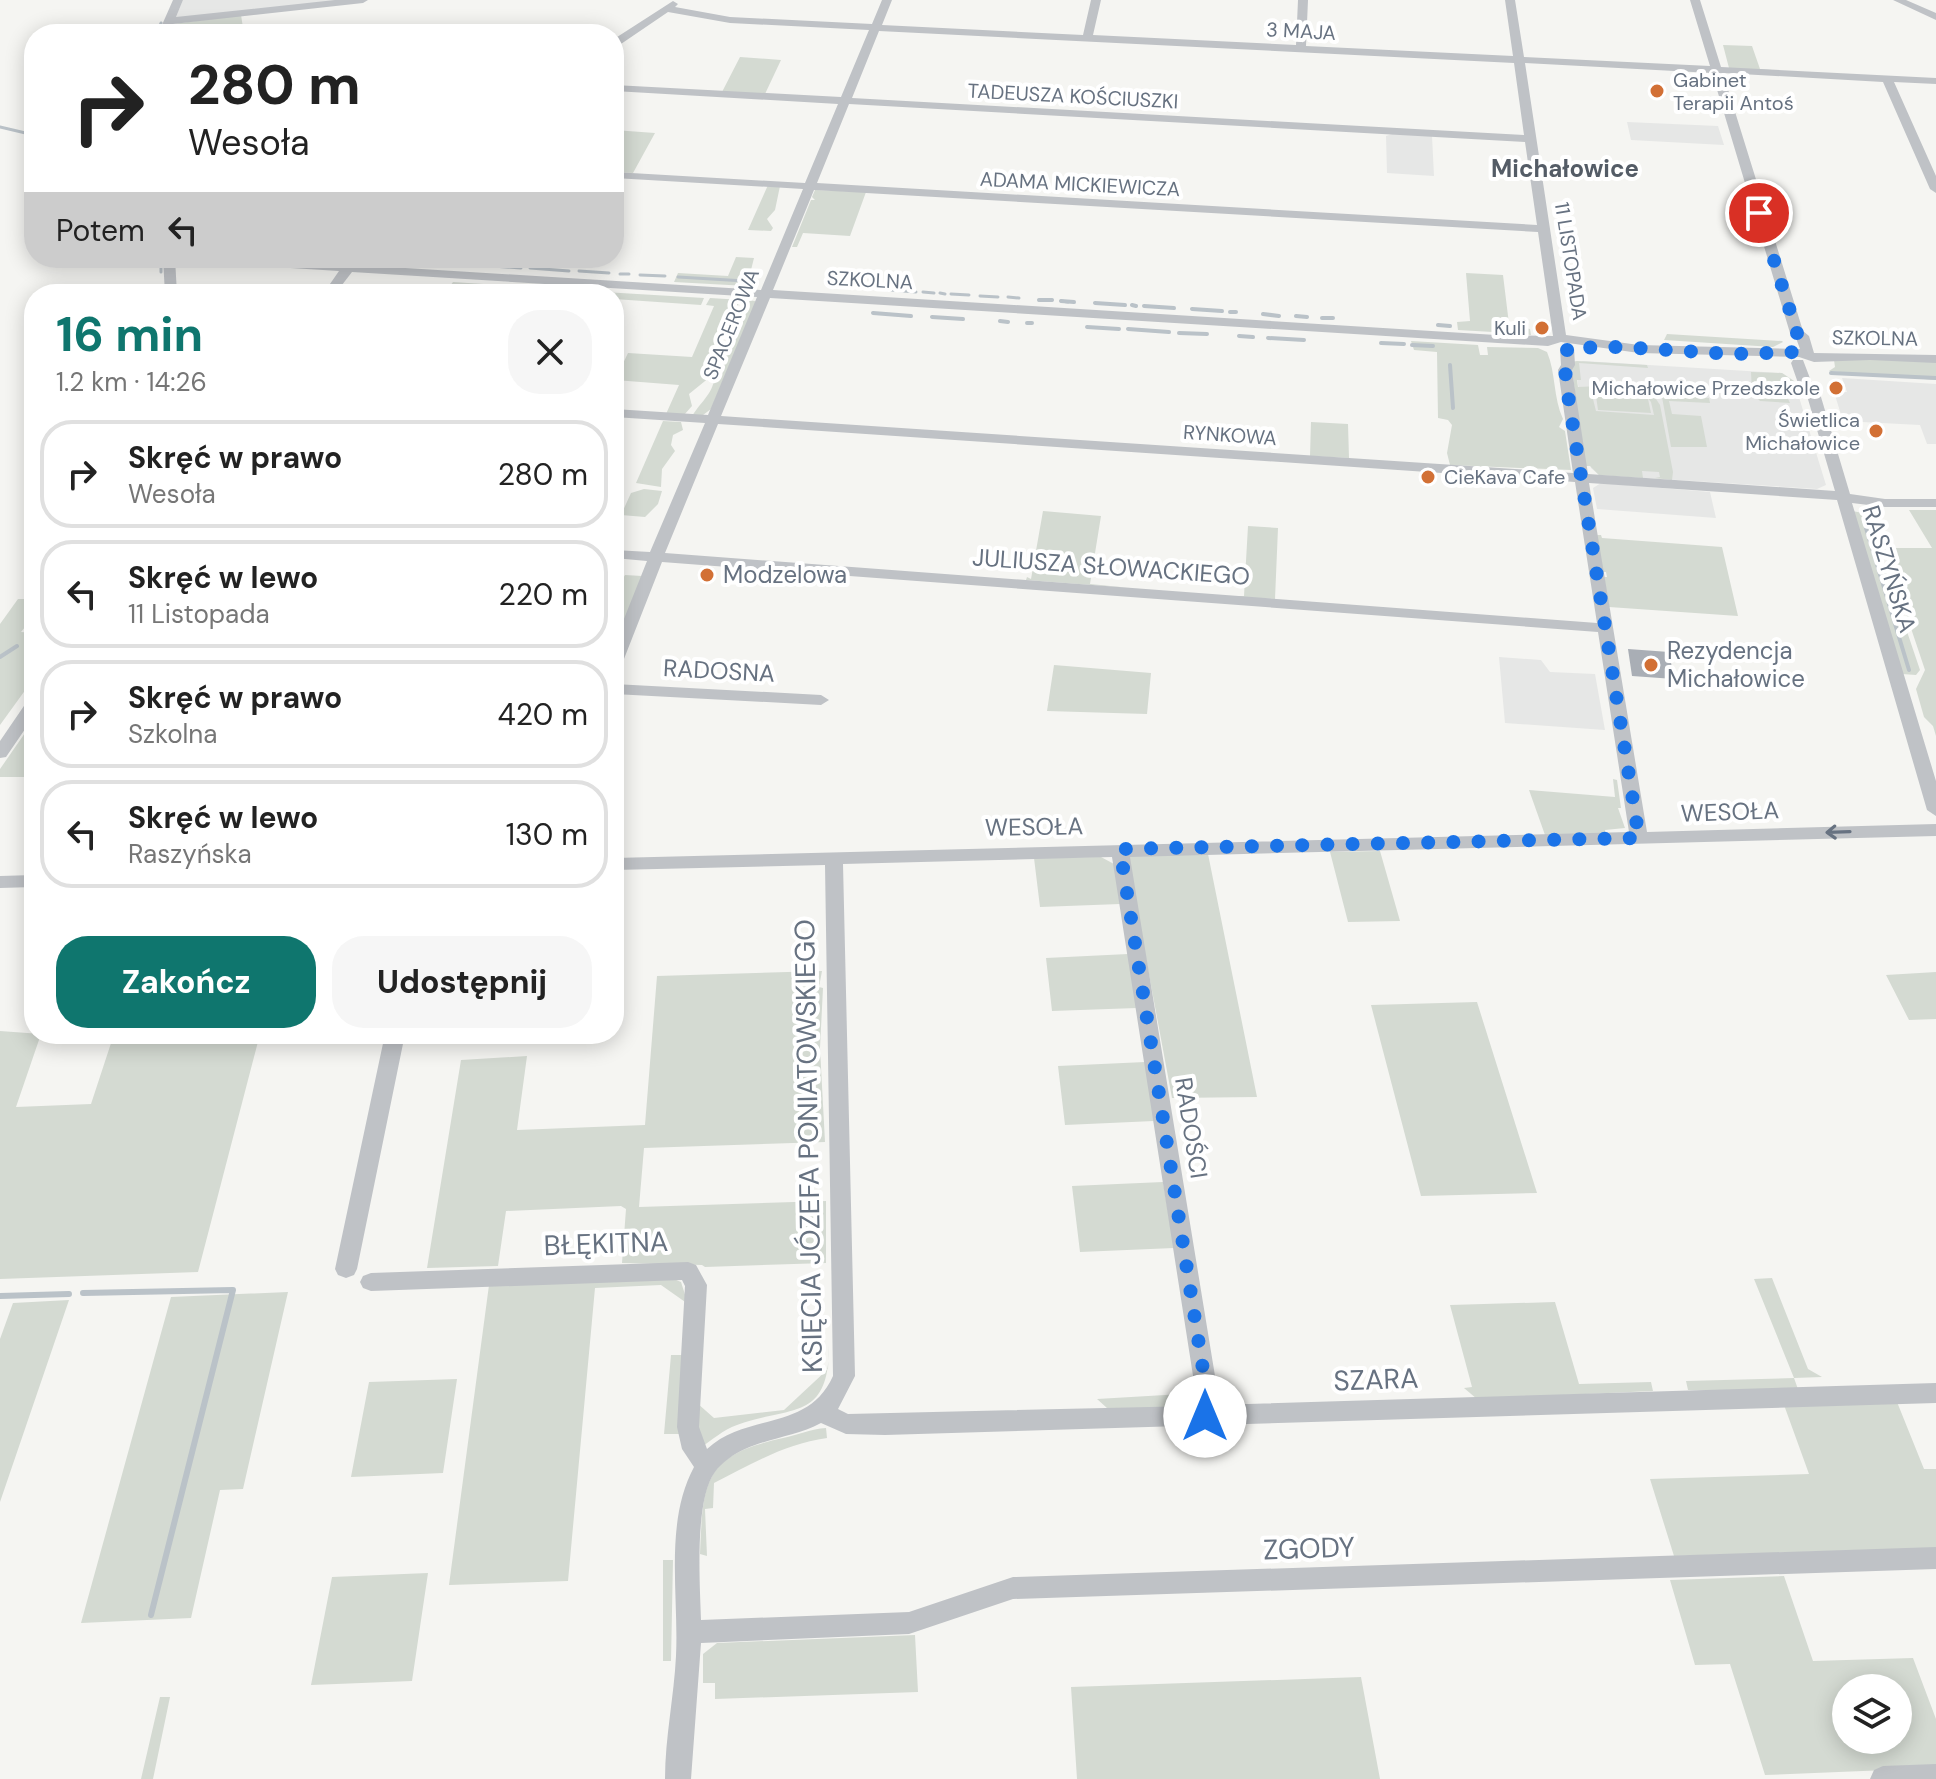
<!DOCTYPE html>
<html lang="pl">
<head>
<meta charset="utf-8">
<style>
  body { margin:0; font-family:"DM Sans",sans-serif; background:#f6f6f6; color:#222; height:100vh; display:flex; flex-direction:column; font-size:30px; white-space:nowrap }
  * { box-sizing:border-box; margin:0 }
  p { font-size:26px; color:#767676 }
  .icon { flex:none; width:44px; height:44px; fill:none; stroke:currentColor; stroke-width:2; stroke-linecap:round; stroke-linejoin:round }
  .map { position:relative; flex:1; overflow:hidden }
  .details { position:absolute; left:24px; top:284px; width:600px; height:760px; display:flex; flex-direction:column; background:#fff; border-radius:32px; box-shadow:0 4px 20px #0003 }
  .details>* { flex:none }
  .banner { position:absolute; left:24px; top:24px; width:600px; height:244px; border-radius:32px; box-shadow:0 4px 20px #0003; background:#fff; color:#222; overflow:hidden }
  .tools { position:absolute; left:1832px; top:1674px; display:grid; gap:16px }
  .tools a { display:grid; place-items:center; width:80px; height:80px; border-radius:50%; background:#fff; box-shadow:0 4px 20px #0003; font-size:40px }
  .pin { position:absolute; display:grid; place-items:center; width:68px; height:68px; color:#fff; margin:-34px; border:4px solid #fff; border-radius:50%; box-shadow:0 2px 8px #0007 }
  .me { position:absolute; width:88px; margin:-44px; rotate:0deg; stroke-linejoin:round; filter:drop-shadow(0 0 6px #0008) }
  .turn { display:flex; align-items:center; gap:28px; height:168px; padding:0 32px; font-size:36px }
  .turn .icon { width:104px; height:104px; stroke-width:2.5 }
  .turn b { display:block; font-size:56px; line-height:68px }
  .then { display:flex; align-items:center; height:76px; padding:0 32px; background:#0003; gap:16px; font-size:30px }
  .round { display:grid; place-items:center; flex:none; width:84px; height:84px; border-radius:32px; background:#f6f6f6 }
  .overview { display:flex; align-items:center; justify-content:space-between; height:136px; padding:0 32px }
  h1 { font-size:48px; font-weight:700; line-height:60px; color:#0f766e }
  .action { display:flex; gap:16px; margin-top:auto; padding:16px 32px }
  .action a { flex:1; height:92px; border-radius:32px; background:#0f766e; color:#fff; font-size:32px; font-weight:700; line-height:92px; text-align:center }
  .action a+a { background:#f6f6f6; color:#222 }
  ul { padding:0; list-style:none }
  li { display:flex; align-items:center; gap:24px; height:108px; margin:0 16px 12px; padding:0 16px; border:4px solid #e0e0e0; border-radius:32px }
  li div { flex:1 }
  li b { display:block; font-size:30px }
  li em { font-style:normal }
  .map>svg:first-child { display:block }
</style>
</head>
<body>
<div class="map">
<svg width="1936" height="1779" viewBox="0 0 1936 1779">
  <rect width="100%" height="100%" fill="#f5f5f2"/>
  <!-- built -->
  <path fill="#e6e7e6" d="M183,0H348L175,19Z
    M1627,122L1718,126L1724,145L1631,140Z
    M1392,134L1432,136L1434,176L1387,173L1386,136Z
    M1583,361L1782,373L1794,381L1826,485L1817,489L1599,475L1591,468L1575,365Z
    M1842,378L1936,384V444H1927L1920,425L1843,421L1834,392H1847Z
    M1601,483L1710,492L1716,518L1597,509L1593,488Z
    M1499,657L1541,660L1550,672L1595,674L1605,730L1505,723Z"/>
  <!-- green -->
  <path fill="#d4dad2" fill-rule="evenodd" d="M241,15L244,34H171L173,24Z
    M1723,45L1752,46L1760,69L1793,72L1729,68Z
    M740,57L781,60L765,94L722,92Z
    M614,130L655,133L633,173L614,172Z
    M768,185L780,186L775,210L767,219L773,228L771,231L748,230Z
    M815,190L866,192L850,236L803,233L797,247H792L811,200H815L812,197Z
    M736,257L754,258L747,286L674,282L678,273L728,276Z
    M1466,273L1503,275L1509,324L1530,329L1531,335L1499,333L1500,324L1493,323V332L1458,330L1457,322L1470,321Z
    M453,282L544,288L539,294L448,289Z
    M604,292L704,298L701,305L614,299V294H602Z
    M710,298L742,300L727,318L728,330C712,343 706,355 710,377L689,394L692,406L684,415L666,414L679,385L615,380L628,353L692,357L714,306L706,305Z
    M747,300L755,301V304L711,409L703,415L692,416C704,397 719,390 713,364C726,358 735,347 732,332L743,321Z
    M1667,334L1782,341L1783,342L1773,347L1664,340Z
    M1411,341L1478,345L1480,355H1488L1487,347L1538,348L1547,352C1556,373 1553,397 1563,419L1559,427L1565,431L1571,470L1450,465L1447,453L1452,425L1448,420L1438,418L1437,352L1414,350Z
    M1861,359L1936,362V380L1829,371L1835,367L1834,360Z
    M1577,361L1647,365L1648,368L1579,363L1581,380H1577L1578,387L1623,385L1654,396L1660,405L1673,472L1672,480L1655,478L1660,477L1659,472L1642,471L1643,478L1599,475L1590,466H1585L1571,362ZM1597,393L1646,396L1651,402L1654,415L1596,411L1593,399Z
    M1751,372L1782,373L1794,381L1800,398L1787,395L1786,390H1794L1792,382H1780L1790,403L1760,401L1752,393Z
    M1667,395L1709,398L1710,403L1669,401L1672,414L1701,416L1707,447H1671L1662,397Z
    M1596,396L1648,399L1651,413L1598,410Z
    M663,421L681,422L683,430L673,435L671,445L675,451L662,469L661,487L636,483Z
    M1311,422L1348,424L1349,458L1310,456Z
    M644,489L662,491L658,504L645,517L621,515L631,493Z
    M1909,510H1936V736L1933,726L1924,717L1916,689L1925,670L1877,527L1868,513L1872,511H1875L1886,548H1932Z
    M1043,511L1101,516L1090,584L1131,588L1026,580L1027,577L1031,579Z
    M1852,511L1863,513L1872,528L1920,670L1916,675L1902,674Z
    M1248,526L1278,528L1275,599L1214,596H1244Z
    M1596,535H1601L1602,538L1722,547L1738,616L1609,607L1604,577H1607L1606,572H1603Z
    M625,575L642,576L625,619L614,620V594Z
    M18,599H34V616L21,632L34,633V678L0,725V624Z
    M1054,665L1151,673L1147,714L1047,711Z
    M34,720V777H0V769Z
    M1613,779L1617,780L1621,808H1618L1625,828L1605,830L1606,834L1545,835L1529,790L1615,797Z
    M1380,851L1400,921L1348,922L1330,852Z
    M1208,854L1257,1097L1172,1098L1127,856Z
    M1101,857L1114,864L1120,904L1040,907L1034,858Z
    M1128,954L1137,1008L1052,1011L1046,958Z
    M822,971L819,987L823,988L820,1048L825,1142L644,1148L639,1207L826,1201V1263L705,1267L702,1265L622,1263L626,1209L621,1206L506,1211L498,1266L427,1268L461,1060L527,1056L517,1130L645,1125L657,976Z
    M1936,972V1019L1909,1020L1886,975Z
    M1477,1002L1537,1193L1421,1196L1371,1005Z
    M0,1031L41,1034L16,1107L91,1104L114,1034H260L198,1272L0,1279Z
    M1145,1062L1154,1121L1065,1125L1058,1066Z
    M1163,1182L1174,1248L1080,1252L1072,1186Z
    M667,1276L681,1282L688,1304L661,1285L595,1288L568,1581L449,1585L489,1285Z
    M1772,1278L1808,1369L1822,1377L1794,1378L1799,1392L1688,1390L1686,1381L1794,1378L1754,1279Z
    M288,1292L243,1489L220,1490L191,1618L81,1623L171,1297Z
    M69,1300L0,1502V1339L13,1303Z
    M1555,1302L1579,1384L1651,1382L1653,1391L1477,1399L1464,1388L1472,1387L1450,1305Z
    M829,1345C829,1422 792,1405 737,1425C723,1430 712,1440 700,1448L697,1403L714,1418L784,1410L828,1369Z
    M671,1355H684L681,1434H664Z
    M457,1379L443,1473L351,1477L369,1382Z
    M1194,1381L1198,1382L1174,1411L1107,1408L1097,1399L1182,1394Z
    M1897,1402L1924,1469H1936V1548L1674,1556L1650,1479L1809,1474L1784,1405Z
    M826,1428L827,1438C785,1444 751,1464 714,1483L713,1508L705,1509L707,1556L700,1554C703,1480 704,1455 783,1438C798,1435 811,1429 826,1428Z
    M663,1560H673L671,1661H663Z
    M428,1573L412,1681L311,1685L332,1577Z
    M1784,1576L1813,1661L1913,1658L1936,1719V1768L1765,1775L1730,1664L1695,1665L1670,1580ZM1846,1688H1898V1740H1846Z
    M915,1635L918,1692L715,1699V1683H703V1654L717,1643Z
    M1361,1677L1380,1779H1077L1071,1687Z
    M160,1697H170L153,1779H141Z"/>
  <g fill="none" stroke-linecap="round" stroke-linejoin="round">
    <!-- stream-far2 -->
    <path stroke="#bac2c8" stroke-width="3" d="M158,30L161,23
      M0,127L34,135
      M367,258L412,261
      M419,261L434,263
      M492,266L521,268
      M161,267V272
      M530,268L569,271
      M579,271L609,273
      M620,274H629
      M640,275L665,276
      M678,277L745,281
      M878,289L916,292
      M923,292L934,293
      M940,293L945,294
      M951,294L969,295
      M980,296L998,297
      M1008,297L1019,298
      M1039,300H1052
      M1061,301L1068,302"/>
    <!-- stream-far1 -->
    <path stroke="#bac2c8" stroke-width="4" d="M1039,300H1052
      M1061,301L1074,302
      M1095,303L1125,305
      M1132,305L1136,306
      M1144,306L1174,308
      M1192,309L1222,311
      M1230,312H1236
      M873,313L911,316
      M1263,314L1279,316
      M1296,316L1307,317
      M932,317L963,319
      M1322,318H1333
      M1000,321L1008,322
      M1027,323H1032
      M1438,325L1450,326
      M1087,327L1119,329
      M1128,329L1169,332
      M1179,333L1207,334
      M1239,336L1253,337
      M1268,338L1304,340
      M1381,343L1404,344
      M1412,345L1433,346
      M1450,365L1453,408
      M1831,373L1936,378
      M1866,528L1909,670
      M0,657L17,646"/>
    <!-- stream -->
    <path stroke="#bac2c8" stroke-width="6" d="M83,1293L233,1290L151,1615
      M0,1296L69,1294"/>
  </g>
  <!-- building -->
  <path fill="#a9aeb5" d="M1628,649L1669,652L1674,679L1632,676Z"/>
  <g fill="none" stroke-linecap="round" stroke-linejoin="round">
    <!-- minor -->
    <path fill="#bfc2c6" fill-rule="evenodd" d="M173,0H183L176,17L335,0H368L363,3L173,24L168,34H158Z
      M882,0H892L882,25L1083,35L1091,0H1101L1093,35L1296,45L1298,0H1308L1306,46L1513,56L1505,0H1515L1524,57L1710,66L1690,0H1700L1721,67L1936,78V84L1894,82L1936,176V193L1930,189L1883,82L1723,73L1803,331L1809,336L1814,353L1936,355V363L1870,360L1814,362L1799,357L1639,353L1561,342L1548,346L770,298L721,416L1573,473L1558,370L1561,365L1560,348L1567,344L1574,348L1575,365L1572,370L1588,474L1835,491L1805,389L1798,383L1791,363L1793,360H1803L1811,381L1818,387L1850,494L1885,499H1936V507H1885L1852,503L1936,781V816L1927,810L1837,500L1589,483L1647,832L1936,824V836L1130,857L1216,1382V1405L1936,1383V1403L885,1435L846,1434L821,1423C797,1436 769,1438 745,1449C734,1454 722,1462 715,1472C694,1500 700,1584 701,1620L909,1612L1013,1577L1936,1547V1569L1013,1599L909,1634L701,1643L691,1779H665C665,1737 674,1697 676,1656C679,1595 664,1523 694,1467L682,1449L677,1427L685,1286L682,1280L371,1291L363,1288L360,1282L363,1276L371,1273L688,1262L696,1265L707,1285L699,1427L707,1449C747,1412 808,1432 833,1376L825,865L614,870V858L1629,832L1598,632L662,562L622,664L614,669V644L647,561L614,558V550L650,552L705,423L614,417V409L708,415L757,297L352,272L335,294H323L339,271L190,262L184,258H250L345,264L349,258H356L359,261L357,265L761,290L803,189L614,178V172L805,183L838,104L614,91V85L841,97L869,30L730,23L668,12L618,46L614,47V39L673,1L678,4L675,7L730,17L872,24ZM879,31L1514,63L1524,135L852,98ZM1525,63L1712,73L1790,333L1796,338L1800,349L1639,345L1566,335ZM849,104L1525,142L1537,225L817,183ZM814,190L1538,232L1553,336L1496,335L773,290ZM718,424L1575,482L1597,623L665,553ZM1112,857L1194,1382V1406L848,1414L838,1409L855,1376L843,864Z
      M1893,0H1906L1936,13V20Z
      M163,258H175L177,294H165Z
      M614,684L821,695L829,700L821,705L614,694Z
      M34,699V716L6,757L0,758V741L28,700Z
      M34,875V887L0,888V876Z
      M385,1034H405L357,1269L354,1275L346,1278L338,1275L335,1269Z
      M1936,1764V1779H1870L1874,1770L1883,1766Z"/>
  </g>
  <!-- one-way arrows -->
  <defs><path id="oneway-shaft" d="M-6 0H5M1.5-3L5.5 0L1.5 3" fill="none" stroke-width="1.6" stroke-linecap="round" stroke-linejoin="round" transform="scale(2)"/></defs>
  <use stroke="#677281" href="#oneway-shaft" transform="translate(1838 832) rotate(178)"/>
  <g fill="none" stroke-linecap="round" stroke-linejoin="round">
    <!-- route -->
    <path stroke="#1a73e8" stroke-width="14" stroke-dasharray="0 25.2" d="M1205,1416V1382L1120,849L1639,838L1568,395L1565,370L1568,365L1567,348L1620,347L1733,354L1796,352L1794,335L1797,333L1759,213"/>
  </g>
  <!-- markers -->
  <g fill="#d27035" stroke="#fff" stroke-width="3">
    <circle cx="1657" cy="91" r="8"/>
    <circle cx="1542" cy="328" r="8"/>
    <circle cx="1836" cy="388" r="8"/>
    <circle cx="1876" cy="431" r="8"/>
    <circle cx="1428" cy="477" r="8"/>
    <circle cx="707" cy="575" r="8"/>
    <circle cx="1651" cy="665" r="8"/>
  </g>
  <g text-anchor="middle" stroke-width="8" stroke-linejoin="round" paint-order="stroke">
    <!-- far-street labels -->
    <g font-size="20" fill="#677281" stroke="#fff">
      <text transform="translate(1301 31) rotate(3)" y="7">3 MAJA</text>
      <text transform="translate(1073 96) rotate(3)" y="7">TADEUSZA KOŚCIUSZKI</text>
      <text transform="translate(1080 184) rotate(3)" y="7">ADAMA MICKIEWICZA</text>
      <text transform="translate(1571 261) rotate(81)" y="7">11 LISTOPADA</text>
      <text transform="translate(870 280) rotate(3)" y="7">SZKOLNA</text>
      <text transform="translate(731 324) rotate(-68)" y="7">SPACEROWA</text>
      <text transform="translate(1875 338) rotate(1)" y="7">SZKOLNA</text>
      <text transform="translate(1230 435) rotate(4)" y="7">RYNKOWA</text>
    </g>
    <!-- far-poi labels -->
    <g font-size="20" fill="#677281" stroke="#fff" text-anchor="end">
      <text x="1673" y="87" text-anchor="start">Gabinet<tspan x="1673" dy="23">Terapii Antoś</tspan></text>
      <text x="1526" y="335">Kuli</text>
      <text x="1820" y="395">Michałowice Przedszkole</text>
      <text x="1860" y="427">Świetlica<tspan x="1860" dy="23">Michałowice</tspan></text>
      <text x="1444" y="484" text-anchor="start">CieKava Cafe</text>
    </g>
    <!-- far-quarter labels -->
    <g font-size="24" font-weight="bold" fill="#545c66" stroke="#fff">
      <text x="1565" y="177">Michałowice</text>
    </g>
    <!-- street labels -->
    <g font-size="24" fill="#677281" stroke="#fff">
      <text transform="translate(1111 567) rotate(4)" y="8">JULIUSZA SŁOWACKIEGO</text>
      <text transform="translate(1889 569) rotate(73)" y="8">RASZYŃSKA</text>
      <text transform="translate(719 671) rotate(3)" y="8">RADOSNA</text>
      <text transform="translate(1730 812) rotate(-2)" y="8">WESOŁA</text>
      <text transform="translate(1034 827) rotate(-1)" y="8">WESOŁA</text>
      <text transform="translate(1191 1128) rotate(81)" y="8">RADOŚCI</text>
    </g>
    <!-- poi labels -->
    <g font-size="24" fill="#677281" stroke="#fff" text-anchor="start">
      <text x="723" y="583">Modzelowa</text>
      <text x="1667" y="659">Rezydencja<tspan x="1667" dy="28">Michałowice</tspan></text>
    </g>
    <!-- near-street labels -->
    <g font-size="28" fill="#677281" stroke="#fff">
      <text transform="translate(808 1146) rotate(-91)" y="10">KSIĘCIA JÓZEFA PONIATOWSKIEGO</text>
      <text transform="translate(606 1243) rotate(-2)" y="10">BŁĘKITNA</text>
      <text transform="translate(1376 1379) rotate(-2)" y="10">SZARA</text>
      <text transform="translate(1309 1548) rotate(-2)" y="10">ZGODY</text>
    </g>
  </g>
</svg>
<div class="tools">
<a><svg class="icon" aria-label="layers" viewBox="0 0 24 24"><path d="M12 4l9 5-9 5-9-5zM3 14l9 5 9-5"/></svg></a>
</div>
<div class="pin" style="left:1759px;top:213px;background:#d93025"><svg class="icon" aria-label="arrive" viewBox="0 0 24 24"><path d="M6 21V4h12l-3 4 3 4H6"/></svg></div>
<svg class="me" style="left:1205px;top:1416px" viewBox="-20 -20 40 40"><circle r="19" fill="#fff"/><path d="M0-13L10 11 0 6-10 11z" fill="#1a73e8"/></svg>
<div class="banner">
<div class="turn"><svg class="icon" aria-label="right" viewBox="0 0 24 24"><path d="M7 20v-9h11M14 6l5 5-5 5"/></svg><div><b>280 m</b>Wesoła</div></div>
<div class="then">Potem<svg class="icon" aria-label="left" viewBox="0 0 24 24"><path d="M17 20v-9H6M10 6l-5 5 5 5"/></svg></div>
</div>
<section class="details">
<div class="overview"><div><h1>16 min</h1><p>1.2 km · 14:26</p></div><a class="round"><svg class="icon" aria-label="close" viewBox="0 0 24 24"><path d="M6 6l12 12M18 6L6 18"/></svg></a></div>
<ul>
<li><svg class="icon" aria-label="right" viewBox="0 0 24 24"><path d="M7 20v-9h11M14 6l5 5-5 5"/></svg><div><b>Skręć w prawo</b><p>Wesoła</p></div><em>280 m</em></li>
<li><svg class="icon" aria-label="left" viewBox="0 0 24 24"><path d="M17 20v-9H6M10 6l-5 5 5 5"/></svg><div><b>Skręć w lewo</b><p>11 Listopada</p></div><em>220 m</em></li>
<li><svg class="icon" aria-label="right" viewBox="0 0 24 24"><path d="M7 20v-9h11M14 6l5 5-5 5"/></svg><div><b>Skręć w prawo</b><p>Szkolna</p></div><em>420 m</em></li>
<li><svg class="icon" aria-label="left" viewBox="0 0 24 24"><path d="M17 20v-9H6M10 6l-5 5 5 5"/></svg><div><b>Skręć w lewo</b><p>Raszyńska</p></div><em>130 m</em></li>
</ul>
<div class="action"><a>Zakończ</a><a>Udostępnij</a></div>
</section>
</div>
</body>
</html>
